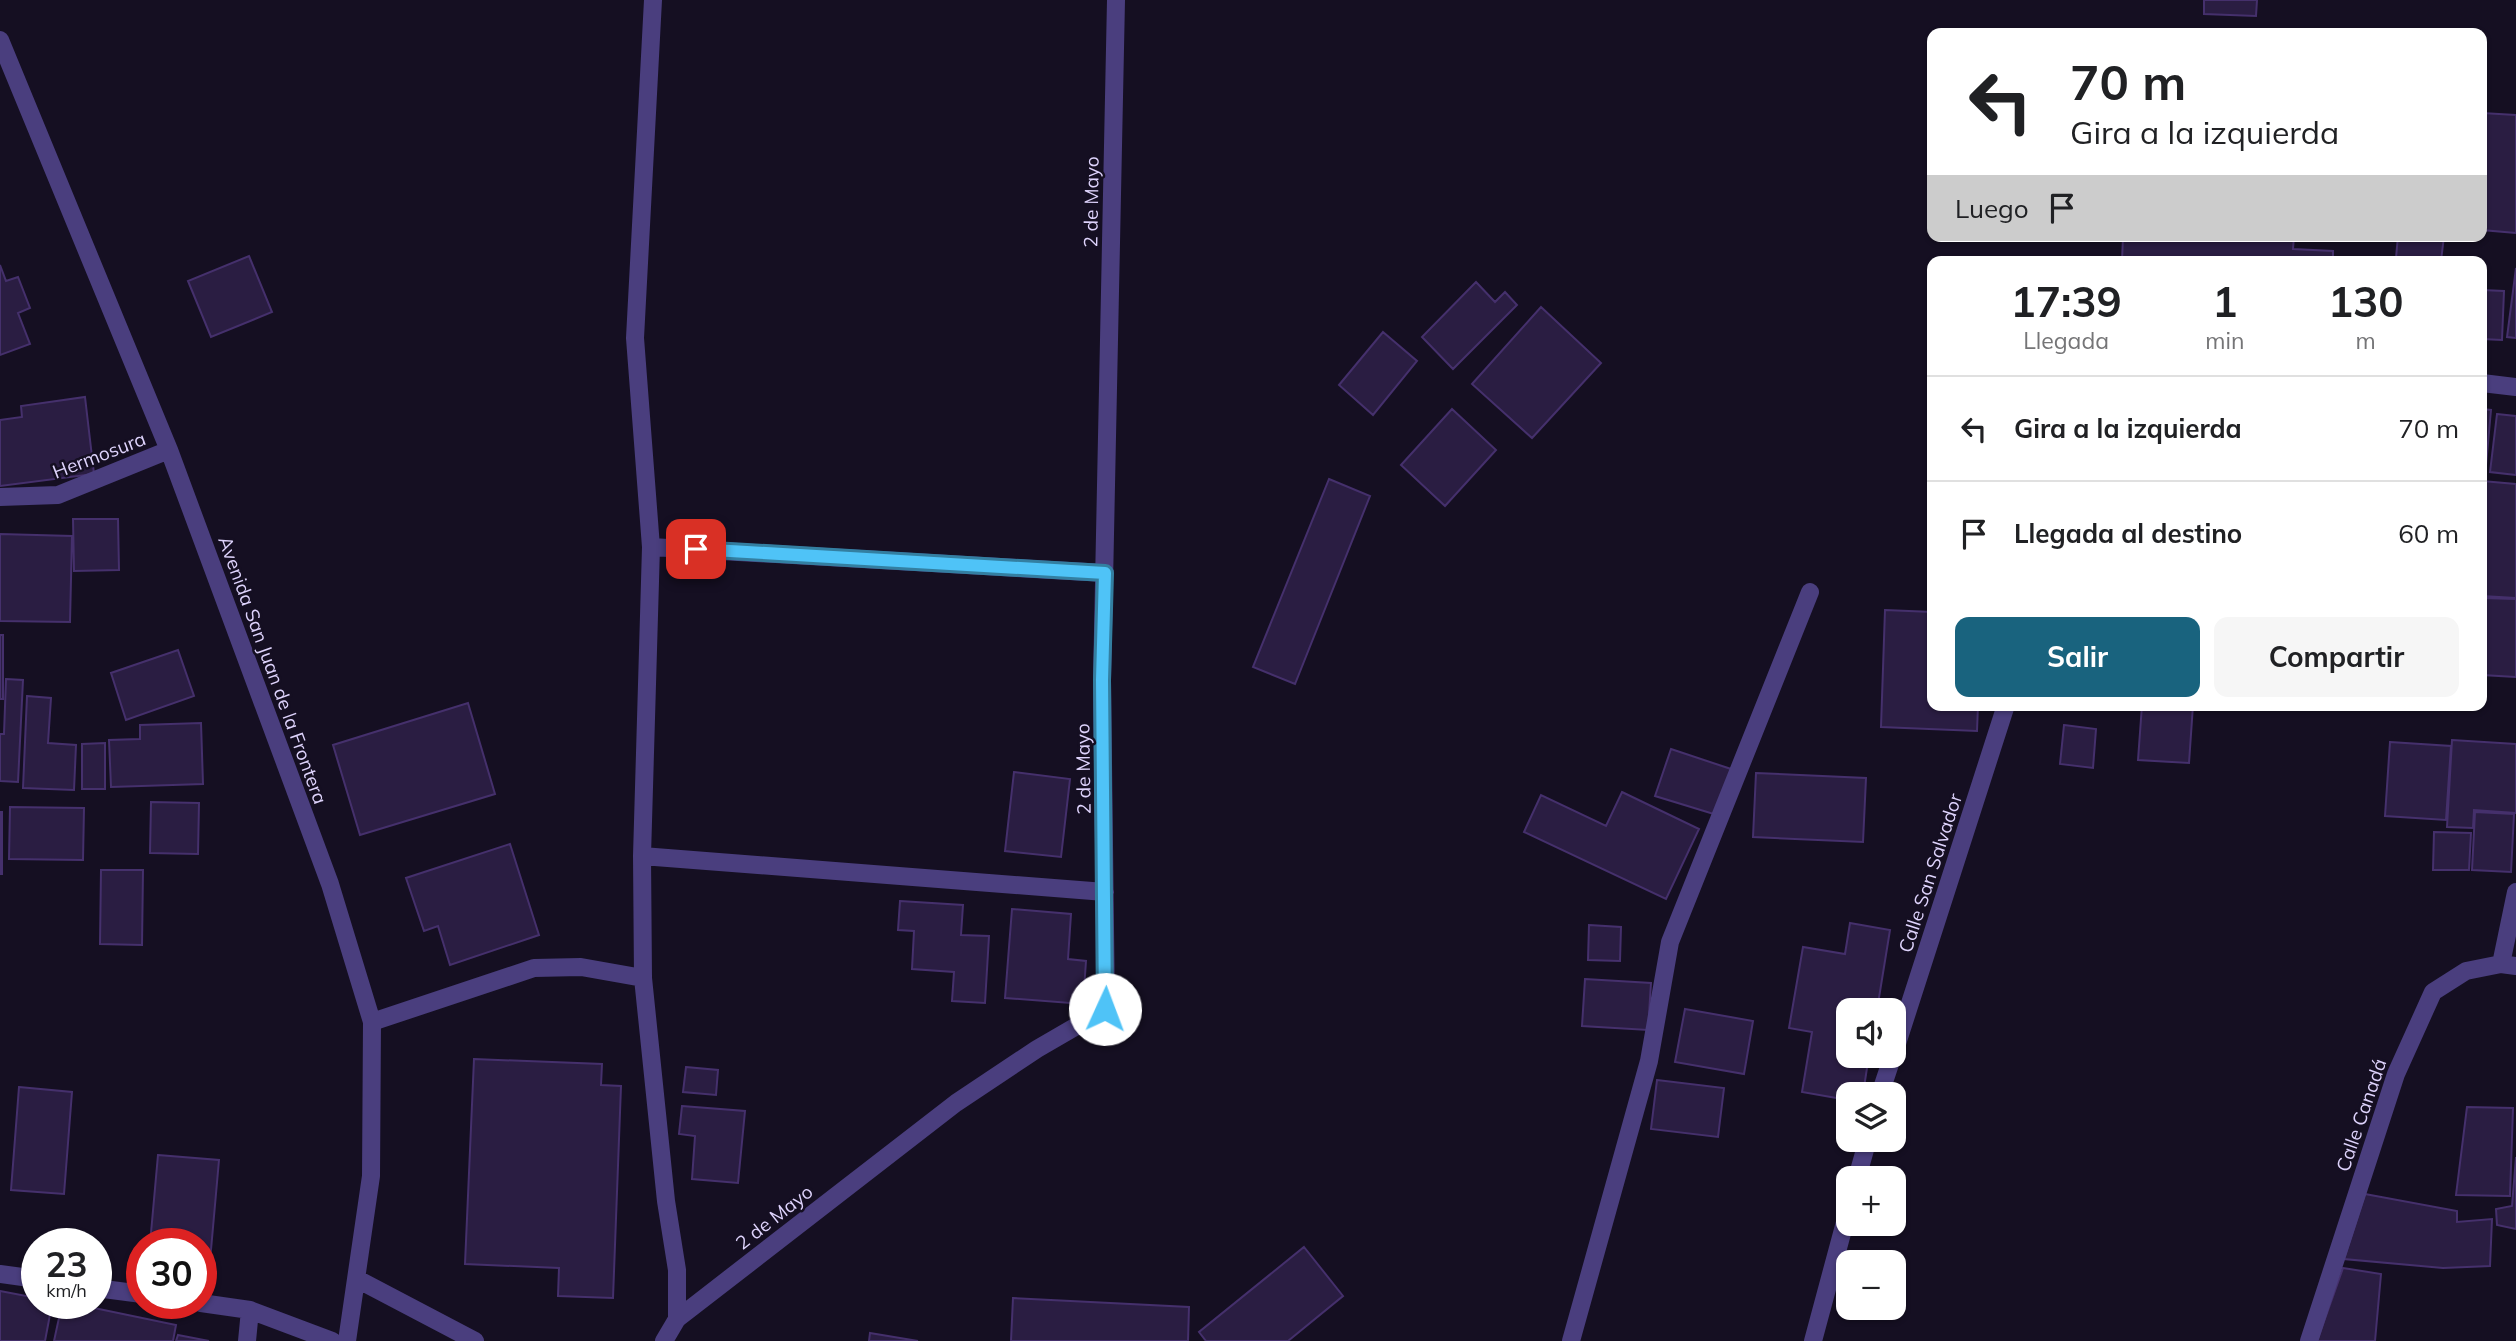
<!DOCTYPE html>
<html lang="es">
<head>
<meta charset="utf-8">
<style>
  body { margin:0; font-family:Mulish,sans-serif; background:#f6f6f6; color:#202124; height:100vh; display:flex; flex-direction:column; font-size:26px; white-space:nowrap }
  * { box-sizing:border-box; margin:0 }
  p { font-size:23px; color:#757577 }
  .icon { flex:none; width:38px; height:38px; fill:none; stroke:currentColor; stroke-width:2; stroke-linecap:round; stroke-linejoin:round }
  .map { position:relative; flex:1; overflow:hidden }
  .panel { position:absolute; left:1927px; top:256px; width:560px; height:455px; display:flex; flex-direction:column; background:#fff; border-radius:14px; box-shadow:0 2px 5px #0004 }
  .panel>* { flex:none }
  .top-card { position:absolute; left:1927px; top:28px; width:560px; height:214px; border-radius:14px; box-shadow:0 2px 5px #0004; background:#fff; color:#202124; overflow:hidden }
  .controls { position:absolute; left:1836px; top:998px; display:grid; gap:14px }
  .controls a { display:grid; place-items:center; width:70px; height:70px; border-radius:14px; background:#fff; box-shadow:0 2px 5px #0004; font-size:35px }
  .speed { position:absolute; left:21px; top:1228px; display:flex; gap:14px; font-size:35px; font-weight:700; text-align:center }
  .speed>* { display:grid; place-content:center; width:91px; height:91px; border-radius:50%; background:#fff; box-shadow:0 2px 5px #0004; line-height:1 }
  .speed small { font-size:18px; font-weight:400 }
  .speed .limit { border:10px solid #d22; background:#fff; color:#111 }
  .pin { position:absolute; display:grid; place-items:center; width:60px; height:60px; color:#fff; margin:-30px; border-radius:14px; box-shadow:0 4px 10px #0006 }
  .me { position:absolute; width:77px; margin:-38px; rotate:2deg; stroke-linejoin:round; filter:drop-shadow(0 0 5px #0008) }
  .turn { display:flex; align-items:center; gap:24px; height:147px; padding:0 28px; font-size:32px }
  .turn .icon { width:91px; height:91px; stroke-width:2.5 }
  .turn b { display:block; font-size:49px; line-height:60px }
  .then { display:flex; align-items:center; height:66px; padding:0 28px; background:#0003; gap:14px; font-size:26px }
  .eta { display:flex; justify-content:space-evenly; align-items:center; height:119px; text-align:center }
  .eta b { font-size:42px; font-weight:700; line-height:49px }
  .button { display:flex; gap:14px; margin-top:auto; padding:14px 28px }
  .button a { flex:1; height:80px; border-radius:14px; background:#19637e; color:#fff; font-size:28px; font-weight:700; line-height:80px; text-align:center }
  .button a+a { background:#f6f6f6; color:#202124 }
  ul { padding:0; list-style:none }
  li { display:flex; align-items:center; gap:21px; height:105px; padding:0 28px; border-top:2px solid #e0e0e0 }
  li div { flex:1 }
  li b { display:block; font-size:26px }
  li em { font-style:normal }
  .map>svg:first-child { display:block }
</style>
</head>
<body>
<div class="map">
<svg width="2516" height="1341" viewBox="0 0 2516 1341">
  <rect width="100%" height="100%" fill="#150f22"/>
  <!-- building -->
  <path fill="#2a1d42" stroke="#45306c" stroke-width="2" d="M2204,0H2257L2256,16L2204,14Z
    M2482,113L2516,115V233L2482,230Z
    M2165,236H2294L2293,249L2333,251V261H2122L2123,237L2165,240Z
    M2398,236H2444L2441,261L2396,258Z
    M249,256L272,312L211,337L188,281Z
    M0,265L6,281L18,277L30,308L18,313L30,344L0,355Z
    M2516,268V338L2507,337Z
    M1476,282L1495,302L1505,292L1517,305L1453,369L1422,337Z
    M2482,290L2504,291L2502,340L2482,339Z
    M1541,307L1601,363L1532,438L1472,384Z
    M1383,332L1417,361L1373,415L1339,385Z
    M85,397L94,474L0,486V420L22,417L21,406Z
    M1452,409L1496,450L1445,506L1401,465Z
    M2482,409L2491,410L2486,465H2482Z
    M2497,414L2516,416V475L2490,472Z
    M1329,479L1370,496L1295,684L1253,667Z
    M2482,481L2516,484V598L2482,596Z
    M73,519H118L119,570L74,571Z
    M0,534L72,536L70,622L0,621Z
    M2482,598L2516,599V677L2482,675Z
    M1885,610L1932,612V705H1978L1977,731L1881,727Z
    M0,635H3V699H0Z
    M178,650L194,696L126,720L111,673Z
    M6,679L23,680L18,782L0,781V734H4Z
    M27,696L51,698L48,743L76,745L74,790L23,788Z
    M468,703L495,794L360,835L333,745Z
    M2142,705H2193L2189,763L2138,760Z
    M201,723L203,784L111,787L109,740L140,739V725Z
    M2064,725L2096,729L2093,768L2060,764Z
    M2452,740L2516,744V813L2474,810L2473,828L2447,827Z
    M2390,742L2451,746L2446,820L2385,816Z
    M105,743V789H82V744Z
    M1671,749L1731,769L1717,815L1655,796Z
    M1014,772L1070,779L1061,857L1005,851Z
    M1756,773L1866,778L1863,842L1753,837Z
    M1622,792L1699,829L1666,899L1524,832L1541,795L1606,826Z
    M151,802L199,803L198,854L150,853Z
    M10,807L84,808L83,860L9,859Z
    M0,812H2V874H0Z
    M2475,812L2514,814L2511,872L2472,870Z
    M2434,832L2471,833L2469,870H2433Z
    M510,844L539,935L450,965L438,926L424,931L406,878Z
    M101,870H143L142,945L100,944Z
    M900,901L963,905L961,935L989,936L985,1003L952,1001L954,972L912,969L914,931L898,930Z
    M1012,909L1071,914L1068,959L1086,961L1083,1004L1005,998Z
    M1850,923L1890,930L1877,1010H1848V1055H1869L1863,1094H1848V1100L1802,1092L1812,1032L1789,1028L1803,947L1845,954Z
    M1589,925L1621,927L1620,961L1588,960Z
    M1585,979L1651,983L1648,1030L1582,1026Z
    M1685,1009L1753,1021L1744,1074L1675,1062Z
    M474,1059L602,1064L601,1085L621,1086L613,1298L558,1296L559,1268L465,1264Z
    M686,1067L718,1070L716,1095L683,1092Z
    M1657,1080L1724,1088L1718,1137L1651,1129Z
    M19,1087L72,1092L64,1194L11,1190Z
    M682,1106L745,1111L738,1183L692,1179L695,1136L679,1134Z
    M2467,1107L2513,1108L2510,1196L2456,1195Z
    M158,1155L219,1160L209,1272L201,1271V1244H150Z
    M2516,1157V1229L2497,1225L2496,1209L2512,1206Z
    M2365,1194L2457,1211V1222L2492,1219L2490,1266L2443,1268L2344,1259Z
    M1304,1247L1343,1296L1288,1341H1206L1199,1332Z
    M2343,1268L2381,1274L2375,1341H2317Z
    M0,1291L37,1298V1304H52L45,1341H0Z
    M1013,1298L1189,1307L1188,1341H1011Z
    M62,1304H75L176,1325L173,1341H54Z
    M870,1333L918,1341H869Z
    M178,1335L209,1341H176Z"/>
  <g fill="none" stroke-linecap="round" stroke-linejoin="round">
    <!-- minor -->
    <path stroke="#4a3e7e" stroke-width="18" d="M0,40L169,450L330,884L372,1022L371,1176L347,1341
      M2482,383L2516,387
      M0,497L58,495L169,450
      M651,547L635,338L653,0
      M642,856L1105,892
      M2501,964L2516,892
      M372,1022L534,968L581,967L643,978
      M1894,1053L2006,705
      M1880,1094L1893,1055
      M1857,1178L1868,1139
      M0,1274L37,1279
      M357,1279L475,1341
      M96,1288L142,1294
      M201,1303L250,1310L332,1341
      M677,1319L956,1103L1037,1049L1106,1009L1102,680L1116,0
      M247,1341L250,1310
      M664,1341L677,1319V1270L666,1201L643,978L642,856L651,547L1105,573
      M1571,1341L1649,1061L1670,942L1810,592
      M1813,1341L1848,1211
      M2309,1341L2396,1074L2433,992L2466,971L2501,964L2516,966"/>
  </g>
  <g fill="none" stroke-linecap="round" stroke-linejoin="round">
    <defs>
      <path id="route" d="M696,549L1105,573L1102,680L1105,1009"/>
    </defs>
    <!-- route casing -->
    <use href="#route" stroke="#337fa1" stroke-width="18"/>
    <!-- route -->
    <use href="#route" stroke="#4fc3f7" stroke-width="12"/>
  </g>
  <g text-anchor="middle" stroke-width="5" stroke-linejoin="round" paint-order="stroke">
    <!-- street labels -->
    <g font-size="19" fill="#ded3fc" stroke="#150f22">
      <text transform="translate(1091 202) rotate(-89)" y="7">2 de Mayo</text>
      <text transform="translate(99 455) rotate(-21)" y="7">Hermosura</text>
      <text transform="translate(273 670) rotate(70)" y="7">Avenida San Juan de la Frontera</text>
      <text transform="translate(1083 769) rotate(-91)" y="7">2 de Mayo</text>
      <text transform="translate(1930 873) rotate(-72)" y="7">Calle San Salvador</text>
      <text transform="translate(2361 1115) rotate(-71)" y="7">Calle Canadá</text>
      <text transform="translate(774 1217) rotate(-38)" y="7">2 de Mayo</text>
    </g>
  </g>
</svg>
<div class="controls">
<a><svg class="icon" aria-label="sound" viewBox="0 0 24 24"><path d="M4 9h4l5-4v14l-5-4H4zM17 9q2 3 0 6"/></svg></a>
<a><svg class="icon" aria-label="layers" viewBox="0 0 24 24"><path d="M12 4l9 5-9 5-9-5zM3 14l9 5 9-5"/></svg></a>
<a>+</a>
<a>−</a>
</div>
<div class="speed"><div>23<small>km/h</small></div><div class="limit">30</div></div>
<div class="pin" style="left:696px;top:549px;background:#d93025"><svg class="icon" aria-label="arrive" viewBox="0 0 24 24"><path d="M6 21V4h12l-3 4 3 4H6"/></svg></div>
<svg class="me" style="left:1105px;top:1009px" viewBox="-20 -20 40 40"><circle r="19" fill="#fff"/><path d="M0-13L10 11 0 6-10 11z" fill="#4fc3f7"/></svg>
<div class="top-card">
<div class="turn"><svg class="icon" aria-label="left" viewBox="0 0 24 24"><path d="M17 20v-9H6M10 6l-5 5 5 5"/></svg><div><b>70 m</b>Gira a la izquierda</div></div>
<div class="then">Luego<svg class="icon" aria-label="arrive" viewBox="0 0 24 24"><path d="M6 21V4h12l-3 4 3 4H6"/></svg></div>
</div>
<section class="panel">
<div class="eta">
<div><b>17:39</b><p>Llegada</p></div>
<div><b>1</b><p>min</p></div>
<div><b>130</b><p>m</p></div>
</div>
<ul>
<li><svg class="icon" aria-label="left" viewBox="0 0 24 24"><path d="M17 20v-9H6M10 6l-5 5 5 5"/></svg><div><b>Gira a la izquierda</b></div><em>70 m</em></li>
<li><svg class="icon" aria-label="arrive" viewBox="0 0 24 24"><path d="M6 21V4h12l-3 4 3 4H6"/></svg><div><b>Llegada al destino</b></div><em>60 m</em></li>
</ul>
<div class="button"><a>Salir</a><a>Compartir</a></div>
</section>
</div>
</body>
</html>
